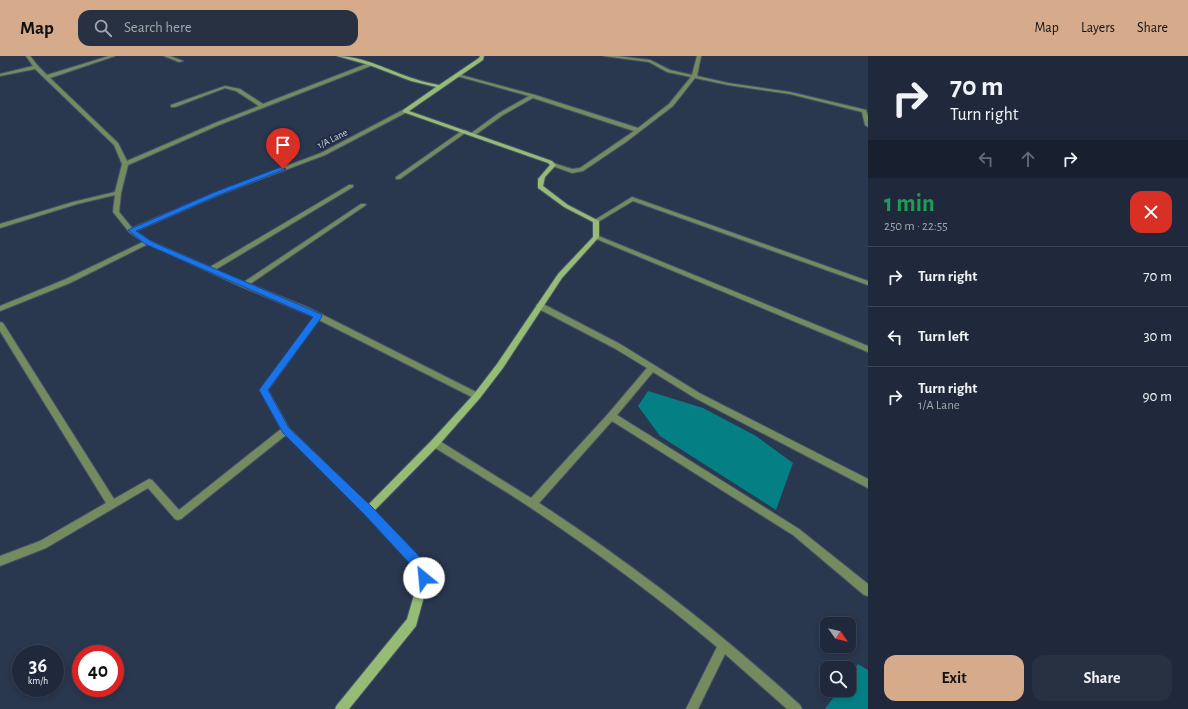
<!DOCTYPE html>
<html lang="en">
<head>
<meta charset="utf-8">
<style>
  body { margin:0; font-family:"Alegreya Sans",sans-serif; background:#273142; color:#f1f3f6; height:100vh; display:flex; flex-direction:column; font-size:15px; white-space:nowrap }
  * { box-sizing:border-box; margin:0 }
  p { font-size:13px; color:#a1a6af }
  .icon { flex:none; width:22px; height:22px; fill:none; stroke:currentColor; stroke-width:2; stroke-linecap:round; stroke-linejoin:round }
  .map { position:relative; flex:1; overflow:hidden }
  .drawer { display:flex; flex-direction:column; background:#1f293b; width:320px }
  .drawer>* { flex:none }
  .banner { background:#1f293b; color:#f1f3f6; overflow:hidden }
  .needle { width:26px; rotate:124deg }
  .tools { position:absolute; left:820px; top:561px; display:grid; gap:8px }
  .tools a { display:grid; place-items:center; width:36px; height:36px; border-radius:8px; background:#1f293b; box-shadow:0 2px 6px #0003,0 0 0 1px #3c4555; font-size:20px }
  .speed { position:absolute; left:12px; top:589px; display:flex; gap:8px; font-size:20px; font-weight:700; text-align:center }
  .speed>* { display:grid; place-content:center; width:52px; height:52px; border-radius:50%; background:#1f293b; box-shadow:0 2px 6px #0003,0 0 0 1px #3c4555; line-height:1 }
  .speed small { font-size:10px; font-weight:400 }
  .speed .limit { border:6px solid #d22; background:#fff; color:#111 }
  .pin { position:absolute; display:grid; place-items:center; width:34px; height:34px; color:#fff; margin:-41px -17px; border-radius:50% 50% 50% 0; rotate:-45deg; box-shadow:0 0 4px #0007 }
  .pin .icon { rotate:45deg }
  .me { position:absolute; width:44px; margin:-22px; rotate:332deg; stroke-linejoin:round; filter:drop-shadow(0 0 3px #0008) }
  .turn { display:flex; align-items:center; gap:14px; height:84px; padding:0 16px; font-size:18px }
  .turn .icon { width:52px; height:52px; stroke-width:2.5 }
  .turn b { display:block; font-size:28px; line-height:34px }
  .lanes { display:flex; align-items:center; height:38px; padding:0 16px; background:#0003; justify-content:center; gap:20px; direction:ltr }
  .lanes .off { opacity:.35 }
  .round { display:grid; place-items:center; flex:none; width:42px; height:42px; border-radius:12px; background:#273142 }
  .head { display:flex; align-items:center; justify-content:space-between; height:68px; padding:0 16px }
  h1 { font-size:24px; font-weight:600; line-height:30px; color:#1e9e55 }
  .action { display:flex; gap:8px; margin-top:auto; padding:8px 16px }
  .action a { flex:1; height:46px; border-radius:12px; background:#d6ab8b; color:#111; font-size:16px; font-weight:600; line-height:46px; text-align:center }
  .action a+a { background:#273142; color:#f1f3f6 }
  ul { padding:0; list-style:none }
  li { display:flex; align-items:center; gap:12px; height:60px; padding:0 16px; border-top:1px solid #3c4555 }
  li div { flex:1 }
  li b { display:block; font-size:15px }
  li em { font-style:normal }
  header { display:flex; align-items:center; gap:24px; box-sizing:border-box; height:56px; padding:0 20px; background:#d6ab8b; color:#111 }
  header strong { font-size:19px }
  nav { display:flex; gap:22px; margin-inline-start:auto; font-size:14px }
  .search { width:280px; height:36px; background:#273142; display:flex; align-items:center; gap:10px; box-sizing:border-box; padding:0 14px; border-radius:12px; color:#a1a6af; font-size:15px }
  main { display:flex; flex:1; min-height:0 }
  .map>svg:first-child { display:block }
</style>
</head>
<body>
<header>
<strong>Map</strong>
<div class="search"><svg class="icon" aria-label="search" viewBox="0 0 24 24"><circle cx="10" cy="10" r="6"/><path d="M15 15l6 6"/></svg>Search here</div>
<nav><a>Map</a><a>Layers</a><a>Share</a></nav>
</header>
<main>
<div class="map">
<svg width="868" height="653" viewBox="0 0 868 653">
  <rect width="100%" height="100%" fill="#29374f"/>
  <!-- water -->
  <path fill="#048085" d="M648,335L703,352L756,380L793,407L776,454L660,380L638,350Z
    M858,608L868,614V653H825L839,634H849V620Z"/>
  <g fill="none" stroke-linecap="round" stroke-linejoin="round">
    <defs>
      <path id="street" d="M26,0H30L38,10L47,19L109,0H115L50,22L118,87L127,105L215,67L259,50L236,35L225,32L175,51H171V49L225,30L240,33L263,48L369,7H373V9L219,69L128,109L121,137L119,156L132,172L215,137L321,97L403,54H407V56L325,99L219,139L136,175L150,185L210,211L349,129H353V131L215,214L244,226L361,148H365L366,149L250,228L309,252L480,338L481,340L480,342H474L319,264L268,334L289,372L371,452L373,455L371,458L368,459L365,458L286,379L181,463L178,464L175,463L148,432L46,492L0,510V500L40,485L106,447L0,275V266L3,267L114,443L149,423L152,424L179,454L281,373L260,334L314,261L242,231L148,188L70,227L0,255V250L66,223L143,186L129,176L113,156L115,139L77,148L0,172V168L73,146L115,136L122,108L114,89L35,13L0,20V18L33,10Z
        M164,0H170L183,5L179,6Z
        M604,0H617L650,4L670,14L692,19L697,0H701L697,20L728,27L790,36L866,54L868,60V71L865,69L862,56L790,38L728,29L695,22L673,50L626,86L583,115L572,117L550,109L553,107L572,113L580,112L634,75L533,42L503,59L475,79L470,78L499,57L529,40L457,20V18L535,39L638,72L669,48L691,21L667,16L649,6Z
        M463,74L468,75L400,123H396V121Z
        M632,141L868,225V229L633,145L598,166H594L593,165Z
        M596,179L868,290V296L594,182V180Z
        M537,248H543L620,288L701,338L868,423V432L695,342L653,316L617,359L799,473L868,528V540L864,539L793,479L612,365L539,447C631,507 719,575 800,649L802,653H787L725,598L698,653H686L717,591C660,543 599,498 537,456C503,433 467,412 432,390L431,387L432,384L435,383L438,384L531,442L608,358L647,312L614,292L537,252L536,250Z"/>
      <path id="secondary" d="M337,0C364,0 389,15 415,23C423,26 431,27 439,29L479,2L480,0H484L483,4L409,55L552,105L556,109L545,121L543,130L568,149L599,165V181L562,222L503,312L480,342L438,390L374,455L421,504L429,522L416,570L349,653H335L337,649L407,563L419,522L413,510L365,458L363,455L365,452L432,384L474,338L497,308L558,218L593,181V166L564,151L538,132V123L550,109L548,107L403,56V54L436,31L411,25L369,9Z"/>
    </defs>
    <!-- street casing -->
    <use href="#street" stroke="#47546b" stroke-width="2"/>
    <!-- secondary casing -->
    <use href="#secondary" stroke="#47546b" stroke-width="2"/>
    <!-- street -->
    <use href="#street" fill="#748b60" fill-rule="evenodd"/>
    <!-- secondary -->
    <use href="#secondary" fill="#95bb75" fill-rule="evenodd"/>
  </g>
  <!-- route -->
  <path fill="#1a73e8" stroke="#114b97" d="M281,111L286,113L219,139L136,175L151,185L164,191L321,258L322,260L321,262L268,334L289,372L372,451L422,503L430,522L428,526L424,528L420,526L413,511L364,458L283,377L259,334L313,261L145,188L128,174L215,136Z"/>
  <g text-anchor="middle" stroke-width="4" stroke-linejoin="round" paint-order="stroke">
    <!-- far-street labels -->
    <g font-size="10" fill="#d0d9e8" stroke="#202d44">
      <text transform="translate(332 82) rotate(-26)" y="4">1/A Lane</text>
    </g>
  </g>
</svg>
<div class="tools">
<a><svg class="needle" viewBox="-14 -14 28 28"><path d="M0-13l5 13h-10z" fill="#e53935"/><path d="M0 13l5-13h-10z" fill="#a1a6af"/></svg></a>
<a><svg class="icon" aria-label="search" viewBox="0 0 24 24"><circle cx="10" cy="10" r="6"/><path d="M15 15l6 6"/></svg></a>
</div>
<div class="speed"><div>36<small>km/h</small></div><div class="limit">40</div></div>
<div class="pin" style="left:283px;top:113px;background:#d93025"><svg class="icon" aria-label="arrive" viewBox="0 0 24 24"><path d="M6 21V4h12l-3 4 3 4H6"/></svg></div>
<svg class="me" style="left:424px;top:522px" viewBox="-20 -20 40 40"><circle r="19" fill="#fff"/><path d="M0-13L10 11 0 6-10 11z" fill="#1a73e8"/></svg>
</div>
<section class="drawer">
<div class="banner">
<div class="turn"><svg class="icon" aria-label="right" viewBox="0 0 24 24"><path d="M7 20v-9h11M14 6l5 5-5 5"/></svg><div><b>70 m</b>Turn right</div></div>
<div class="lanes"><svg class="icon off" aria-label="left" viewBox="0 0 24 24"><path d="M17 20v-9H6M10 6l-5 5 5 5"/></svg><svg class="icon off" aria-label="ahead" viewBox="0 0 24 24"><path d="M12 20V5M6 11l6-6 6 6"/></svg><svg class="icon" aria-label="right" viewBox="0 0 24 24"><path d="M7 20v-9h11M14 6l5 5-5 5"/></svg></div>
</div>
<div class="head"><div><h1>1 min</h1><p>250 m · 22:55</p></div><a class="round" style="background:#d93025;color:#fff"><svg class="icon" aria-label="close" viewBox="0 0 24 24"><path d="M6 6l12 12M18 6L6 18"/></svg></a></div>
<ul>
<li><svg class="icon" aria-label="right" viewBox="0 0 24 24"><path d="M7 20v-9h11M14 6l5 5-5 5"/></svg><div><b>Turn right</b></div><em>70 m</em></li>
<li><svg class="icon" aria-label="left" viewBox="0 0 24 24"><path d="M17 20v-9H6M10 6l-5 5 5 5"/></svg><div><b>Turn left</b></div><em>30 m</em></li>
<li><svg class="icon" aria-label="right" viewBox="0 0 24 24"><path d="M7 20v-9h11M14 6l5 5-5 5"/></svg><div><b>Turn right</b><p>1/A Lane</p></div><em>90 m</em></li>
</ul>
<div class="action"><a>Exit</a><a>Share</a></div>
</section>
</main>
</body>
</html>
